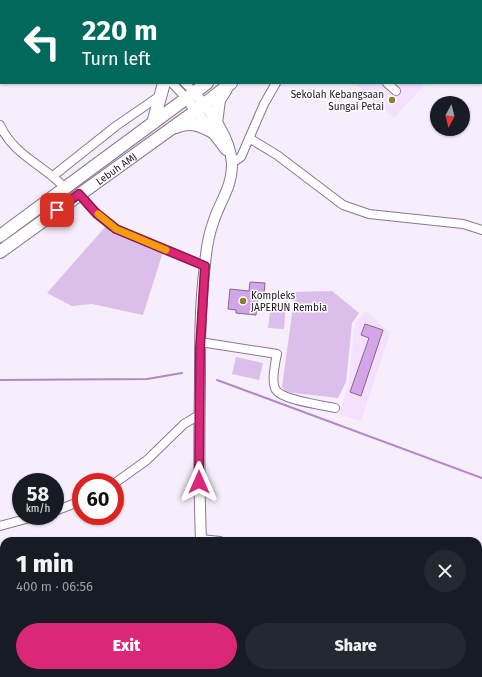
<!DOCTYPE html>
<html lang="en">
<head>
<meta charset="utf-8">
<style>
  body { margin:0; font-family:"Fira Sans",sans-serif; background:#242831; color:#f1f3f6; height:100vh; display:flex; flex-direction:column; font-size:15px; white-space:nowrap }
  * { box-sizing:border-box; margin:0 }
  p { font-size:13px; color:#9ea1a6 }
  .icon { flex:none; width:22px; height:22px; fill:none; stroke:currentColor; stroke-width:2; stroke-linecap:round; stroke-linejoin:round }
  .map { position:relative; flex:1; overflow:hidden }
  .side { position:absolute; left:0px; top:537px; width:482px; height:140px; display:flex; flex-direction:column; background:#171b24; border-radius:12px 12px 0 0; box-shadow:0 1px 3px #0004 }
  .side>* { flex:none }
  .guide { position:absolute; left:0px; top:0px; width:482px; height:84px; box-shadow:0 1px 3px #0004; background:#00695c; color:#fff; overflow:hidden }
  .needle { width:26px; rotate:187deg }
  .buttons { position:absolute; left:430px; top:96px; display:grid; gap:8px }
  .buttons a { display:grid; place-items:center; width:40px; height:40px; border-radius:50%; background:#171b24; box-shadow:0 1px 3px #0004; font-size:20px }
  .speed { position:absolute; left:12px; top:473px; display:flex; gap:8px; font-size:20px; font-weight:700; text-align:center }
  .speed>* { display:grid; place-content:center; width:52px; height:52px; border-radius:50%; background:#171b24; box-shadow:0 1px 3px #0004; line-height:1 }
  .speed small { font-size:10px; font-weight:400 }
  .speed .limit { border:6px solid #d22; background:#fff; color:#111 }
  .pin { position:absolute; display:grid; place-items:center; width:34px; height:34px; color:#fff; margin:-17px; border-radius:8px; box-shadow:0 2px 6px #0006 }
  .me { position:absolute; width:44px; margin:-22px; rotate:0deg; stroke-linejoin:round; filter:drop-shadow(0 0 3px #0008) }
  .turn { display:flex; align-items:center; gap:14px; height:84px; padding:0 16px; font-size:18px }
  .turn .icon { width:52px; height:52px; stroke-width:2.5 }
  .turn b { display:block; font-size:28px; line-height:34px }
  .round { display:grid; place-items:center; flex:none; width:42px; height:42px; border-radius:21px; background:#242831 }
  .overview { display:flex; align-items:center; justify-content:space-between; height:68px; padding:0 16px }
  h1 { font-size:24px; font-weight:800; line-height:30px }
  .button { display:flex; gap:8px; margin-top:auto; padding:8px 16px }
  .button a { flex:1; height:46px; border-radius:24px; background:#db2777; color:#fff; font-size:16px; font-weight:800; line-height:46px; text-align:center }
  .button a+a { background:#242831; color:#f1f3f6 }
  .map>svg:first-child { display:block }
</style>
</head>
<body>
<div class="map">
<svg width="482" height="677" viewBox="0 0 482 677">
  <rect width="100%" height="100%" fill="#f7eefb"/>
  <!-- built -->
  <path fill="#f5e0fe" d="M354,83H426L394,118Z
    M366,311L390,333L361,421L339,414L349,383L355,323Z
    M87,673H198V677H86Z
    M238,675L354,677H239Z"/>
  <!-- green -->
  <path fill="#dcbeea" d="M106,226L163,252L143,315L92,304L72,306L47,293Z
    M332,291L359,313L352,323L346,382L338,398L286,392L282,387L295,292Z
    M271,304L286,305L284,329L268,328Z
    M236,357L263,363L259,380L232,374Z"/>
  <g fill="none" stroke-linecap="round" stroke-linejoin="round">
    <!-- stream -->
    <path stroke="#b586c9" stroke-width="2" d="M0,380L147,379L182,373
      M217,380L482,478"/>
  </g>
  <!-- building -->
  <path fill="#d5a5ea" stroke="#7f6b87" d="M250,282L265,283L264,294L258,293L256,315L236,313V310L228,309L230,289L249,291Z
    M365,324L383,330L361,396L350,392L369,338L361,335Z"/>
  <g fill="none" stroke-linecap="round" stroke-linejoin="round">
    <defs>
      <path id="minor" d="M97,0L98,1
        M110,0L111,1
        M172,83L186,98
        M185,83L194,92
        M387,83L396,91
        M0,125C14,156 43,164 65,188
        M249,138L277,155L343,205L369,214L463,224L482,230
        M232,163L241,157L264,104L276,83
        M53,176L116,126L161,95
        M79,194L96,213L116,229L205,266
        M200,342L277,354C275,363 271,383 276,390C282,400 322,405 335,408
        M115,483L147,460L184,424L199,415
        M55,511L81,501
        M0,526L37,516
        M201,539L220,541
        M478,612H482
        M0,646H4
        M50,673L55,677
        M125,673V677
        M156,673V677
        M186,673L187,677"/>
      <path id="major" d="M194,92C211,113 230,136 232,163C233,186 219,203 213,223C208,237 206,251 205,265C200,303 200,342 200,380C199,434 199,487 201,541
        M186,98L226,150
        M212,673L213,677"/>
      <g id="highway">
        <path d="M320,1L321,0"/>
        <path d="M342,1L344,0"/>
        <path d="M153,123L164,83"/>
        <path d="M216,123L219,100L226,89"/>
        <path d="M176,127C191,121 200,125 213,132"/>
        <path d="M0,236L207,83"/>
        <path id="s1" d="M0,252L197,110L231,83"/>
      </g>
    </defs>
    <!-- minor casing -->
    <use href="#minor" stroke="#8a7793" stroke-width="10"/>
    <!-- major casing -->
    <use href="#major" stroke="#8a7793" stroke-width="12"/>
    <!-- highway casing -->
    <use href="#highway" stroke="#8a7793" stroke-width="14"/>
    <!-- path -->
    <path stroke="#857d89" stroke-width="1" stroke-dasharray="3 2" stroke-linecap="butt" d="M298,1L299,0
      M362,1L364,0
      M368,1L370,0"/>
    <!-- minor -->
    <use href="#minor" stroke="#fff" stroke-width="8"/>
    <!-- major -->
    <use href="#major" stroke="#fff" stroke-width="10"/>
    <!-- highway -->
    <use href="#highway" stroke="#fff" stroke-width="12"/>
  </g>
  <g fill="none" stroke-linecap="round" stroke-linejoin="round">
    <defs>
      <path id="route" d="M57,210L79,194L96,213L116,229L205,266L200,348L199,482"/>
    </defs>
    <!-- route casing -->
    <use href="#route" stroke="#8e194d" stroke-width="10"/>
    <!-- route -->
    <use href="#route" stroke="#db2777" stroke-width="7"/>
    <!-- slow -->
    <path stroke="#f59e0b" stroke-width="7" d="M98,214L116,229L166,250"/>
  </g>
  <!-- markers -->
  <g fill="#878129" stroke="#fff" stroke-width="1.5">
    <circle cx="392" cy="100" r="4"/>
    <circle cx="243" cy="301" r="4"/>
  </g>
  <g text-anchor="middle" stroke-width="3" stroke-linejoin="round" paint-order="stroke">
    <!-- poi labels -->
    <g font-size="10" fill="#18111b" stroke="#fff" text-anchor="end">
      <text x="384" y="98">Sekolah Kebangsaan<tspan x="384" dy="12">Sungai Petai</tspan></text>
      <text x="251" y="299" text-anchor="start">Kompleks<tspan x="251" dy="12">JAPERUN Rembia</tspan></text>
    </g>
    <!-- street labels -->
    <g font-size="10" fill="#18111b" stroke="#fff">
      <text dy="4" stroke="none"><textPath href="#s1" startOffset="143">Lebuh AMJ</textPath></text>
    </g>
  </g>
</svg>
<div class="buttons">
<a><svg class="needle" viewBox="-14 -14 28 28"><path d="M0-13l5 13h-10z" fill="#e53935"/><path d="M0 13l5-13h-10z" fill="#9ea1a6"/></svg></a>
</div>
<div class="speed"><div>58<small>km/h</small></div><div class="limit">60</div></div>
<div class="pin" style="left:57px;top:210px;background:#d93025"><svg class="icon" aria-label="arrive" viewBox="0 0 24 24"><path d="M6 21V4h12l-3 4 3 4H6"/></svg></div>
<svg class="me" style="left:199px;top:482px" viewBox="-20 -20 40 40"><path d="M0-17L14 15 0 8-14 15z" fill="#db2777" stroke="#fff" stroke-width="4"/></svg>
<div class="guide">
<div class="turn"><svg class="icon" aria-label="left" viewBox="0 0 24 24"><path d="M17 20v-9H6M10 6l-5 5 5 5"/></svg><div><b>220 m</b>Turn left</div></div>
</div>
<section class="side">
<div class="overview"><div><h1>1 min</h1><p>400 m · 06:56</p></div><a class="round"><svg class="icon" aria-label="close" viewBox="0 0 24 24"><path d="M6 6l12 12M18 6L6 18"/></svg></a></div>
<div class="button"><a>Exit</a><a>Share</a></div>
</section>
</div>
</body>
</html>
